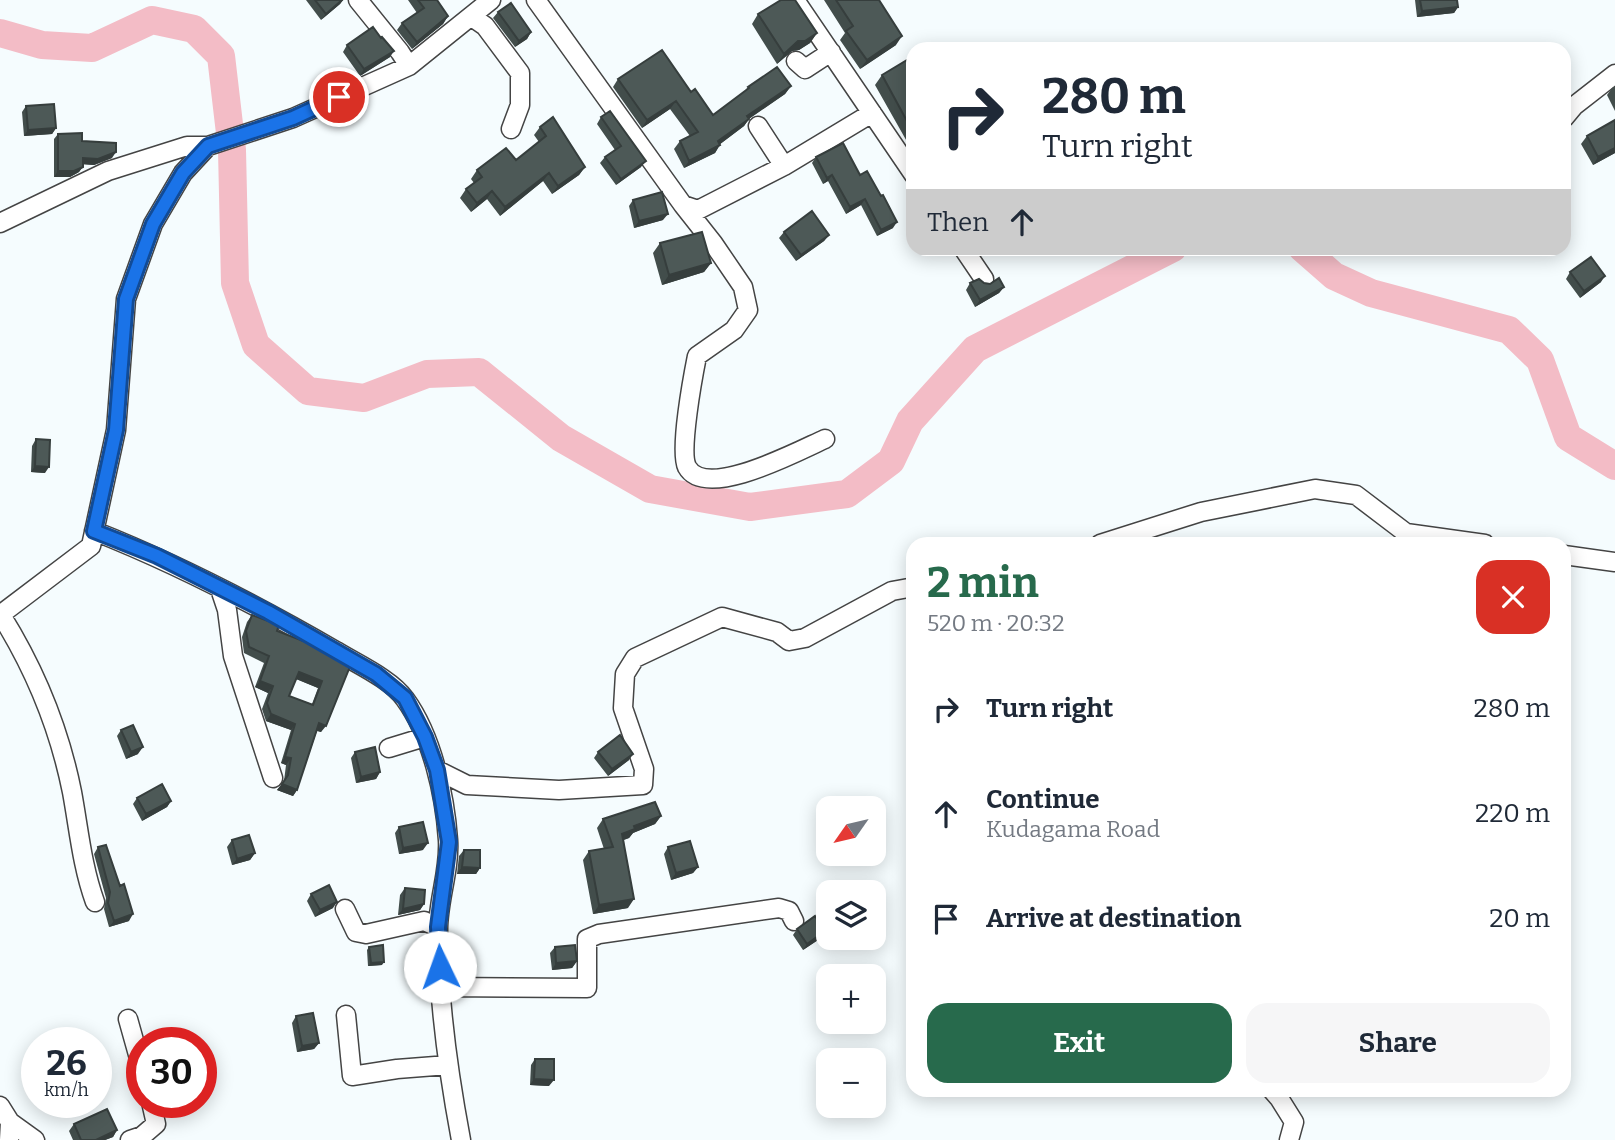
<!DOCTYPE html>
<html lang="en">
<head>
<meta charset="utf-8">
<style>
  body { margin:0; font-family:Bitter,serif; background:#f6f6f7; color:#1f2937; height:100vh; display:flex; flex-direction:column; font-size:26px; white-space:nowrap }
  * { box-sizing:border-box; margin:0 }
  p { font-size:23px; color:#747a83 }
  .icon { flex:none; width:38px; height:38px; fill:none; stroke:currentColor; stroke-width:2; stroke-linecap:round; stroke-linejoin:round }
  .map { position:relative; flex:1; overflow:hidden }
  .drawer { position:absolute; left:906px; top:537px; width:665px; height:560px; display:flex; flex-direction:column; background:#fff; border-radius:21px; box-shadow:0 4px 18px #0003 }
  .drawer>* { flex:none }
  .top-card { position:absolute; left:906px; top:42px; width:665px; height:214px; border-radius:21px; box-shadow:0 4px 18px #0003; background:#fff; color:#1f2937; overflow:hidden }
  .needle { width:46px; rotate:236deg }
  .tools { position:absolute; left:816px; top:796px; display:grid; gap:14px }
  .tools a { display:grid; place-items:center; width:70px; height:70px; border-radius:14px; background:#fff; box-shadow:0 4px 18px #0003; font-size:35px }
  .speed { position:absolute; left:21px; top:1027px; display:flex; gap:14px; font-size:35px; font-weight:700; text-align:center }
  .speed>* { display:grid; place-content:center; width:91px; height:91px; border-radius:50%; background:#fff; box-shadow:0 4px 18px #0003; line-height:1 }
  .speed small { font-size:18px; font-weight:400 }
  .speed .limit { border:10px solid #d22; background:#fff; color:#111 }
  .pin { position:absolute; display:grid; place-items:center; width:60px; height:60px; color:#fff; margin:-30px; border:4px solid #fff; border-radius:50%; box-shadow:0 2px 7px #0007 }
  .me { position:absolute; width:77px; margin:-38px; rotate:357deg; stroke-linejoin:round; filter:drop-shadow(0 0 5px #0008) }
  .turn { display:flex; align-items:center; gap:24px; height:147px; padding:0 21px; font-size:32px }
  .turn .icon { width:91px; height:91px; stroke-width:2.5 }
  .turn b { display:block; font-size:49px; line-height:60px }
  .then { display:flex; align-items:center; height:66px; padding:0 21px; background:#0003; gap:14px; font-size:26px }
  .round { display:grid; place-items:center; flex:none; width:74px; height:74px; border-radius:21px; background:#f6f6f7 }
  .head { display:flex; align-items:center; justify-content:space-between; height:119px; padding:0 21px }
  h1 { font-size:42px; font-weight:700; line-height:52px; color:#276a4c }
  .action { display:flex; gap:14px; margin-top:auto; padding:14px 21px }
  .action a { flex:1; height:80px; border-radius:21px; background:#276a4c; color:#fff; font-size:28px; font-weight:700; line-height:80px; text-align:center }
  .action a+a { background:#f6f6f7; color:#1f2937 }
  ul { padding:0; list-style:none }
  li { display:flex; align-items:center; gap:21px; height:105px; padding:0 21px }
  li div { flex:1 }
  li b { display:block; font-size:26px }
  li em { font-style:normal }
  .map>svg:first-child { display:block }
</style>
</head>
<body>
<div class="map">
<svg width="1615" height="1140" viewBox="0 0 1615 1140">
  <rect width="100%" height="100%" fill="#f5fcfe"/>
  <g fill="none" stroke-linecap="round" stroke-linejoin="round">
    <!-- river -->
    <path stroke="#f3bcc6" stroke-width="28" d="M0,33L42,45L92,48L152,20L194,29L221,56L232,150L235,283L256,345L308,391L364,398L427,374L479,372L561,438L650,489L750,507L847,494L891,461L910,421L975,349L1173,248
      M1302,248L1334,276L1371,293L1509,330L1540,360L1568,437L1615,466"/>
    <defs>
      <path id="street" d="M358,0L400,52L409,66
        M536,0L683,205L698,210L784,166L872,113
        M795,0L914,175
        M472,17L485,26L520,73V105L511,129
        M796,61L805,69L831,52
        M1564,118L1574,106L1615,74
        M758,126L784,166
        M683,205L713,243L743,287L748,310L734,330L697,356C693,376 679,451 687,467C706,501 800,450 825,439
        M0,223L108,171L187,146H208
        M963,248L984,279
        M94,531C178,564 258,606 336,651C357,664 391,679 405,699C432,736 445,795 448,840C450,870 438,900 438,930C438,1000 448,1071 461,1140
        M1100,544L1201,512L1315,489L1356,495L1406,533L1485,544
        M1564,555L1615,562
        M220,589L227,610L233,656L273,778
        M0,615L91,546L116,430L126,299L153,224L183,173L208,146L293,118L409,66L491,0
        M1,615C36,671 59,727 72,792C79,830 82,866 95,902
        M389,748L425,737
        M437,770L467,785L559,790L643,785L644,769L623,708L625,674L635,658L722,617L777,632L789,641L805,638L892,591L914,587
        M345,909L356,932L366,934L424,921L438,927
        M441,987L587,988V939L599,934L779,908L789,911L794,921
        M346,1015L352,1076L397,1069L448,1065
        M128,1019L142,1069
        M1272,1090L1279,1098L1294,1122L1289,1140
        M0,1106L10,1122L9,1140
        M10,1122L35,1140
        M130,1140L142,1136L156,1124L151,1102"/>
    </defs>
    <!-- street casing -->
    <use href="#street" stroke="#444" stroke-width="21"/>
    <!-- street -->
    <use href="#street" stroke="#fff" stroke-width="18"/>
  </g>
  <!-- wall -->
  <path fill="#424d4b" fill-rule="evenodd" d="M306,0H343L340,4L321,20Z
    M408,0H437L448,16L443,24L412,49L397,30L402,23L417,13Z
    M824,0H879L896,45L860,69L840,40L845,33Z
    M1415,0H1457L1458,7L1454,13L1417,17Z
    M498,12L531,32L527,39L515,47L493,18Z
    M758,14L817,33L810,43L799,50L792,51L777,64L752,24Z
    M347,45L390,57L360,76L343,52Z
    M914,59V154L875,85L882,75Z
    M618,79L691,92L713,115L744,92L748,87L791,86L785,94L749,119L744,126L720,144L715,153L684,168L674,149L680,141L690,136L670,109L642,128L613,87Z
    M1615,86V111L1607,95L1612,88Z
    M26,106L56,128L52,134L24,136L22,112Z
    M601,117L641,167L616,185L600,163L605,157L615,150L597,124Z
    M1615,120V153L1593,165L1581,144L1587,136Z
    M540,127L585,167L579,175L552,194L543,181L500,216L487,199L471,212L460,198L466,189L474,183L471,179L477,170L516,160L539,142L534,135Z
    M58,134L82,141L112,158L94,165L83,164L79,172L70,177H54V139Z
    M816,157L860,175L893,228L877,236L861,205L846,214L828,181L823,184L812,163Z
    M633,200L663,220L634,228L629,206Z
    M784,232L829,235L824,241L796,261L779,238Z
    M660,243L711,263L704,272L662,285L653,253Z
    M1570,272L1601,282L1580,298L1566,279Z
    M970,283H984L1004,287L999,293L975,307L966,290Z
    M36,439L45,473L31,472L32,446Z
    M252,615L277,631L302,641L304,637L351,664L321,732L317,731L297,790L293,796L277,790L284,781L286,765L281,763L291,730L266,721L262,709L268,693L255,687L264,663L244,653L242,637L247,622ZM296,679L318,688L312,704L289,696Z
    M121,730L138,754L126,759L117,736Z
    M355,752L380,772L376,779L356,783L351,758Z
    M598,752L629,760L608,776L594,758Z
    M137,798L171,801L167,807L142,821L133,804Z
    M661,816L655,824L633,833L629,838L624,840L628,908L593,914L583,860L589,851L604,849L597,828L603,819Z
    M399,827L423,850L399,854L395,833Z
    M232,840L255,853L250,860L232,865L227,847Z
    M98,847L129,921L109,927L104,909L106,898L94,854Z
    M668,847L698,867L693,873L671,880L664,854Z
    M464,850L480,868L476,874H457L459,856Z
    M405,888L424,904L420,910L398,915L400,895Z
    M311,894L333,908L315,917L307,901Z
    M797,929L825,931L821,938L803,950L793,935Z
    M369,947L382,965L368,966L367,950Z
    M555,947L577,961L572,968L552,970L550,953Z
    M296,1016L319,1043L314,1049L297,1052L292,1023Z
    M535,1059L549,1086L530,1085L531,1065Z
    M74,1124L117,1130L113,1137L105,1140H73L69,1131Z"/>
  <!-- shaded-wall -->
  <path fill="#363e3d" d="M342,0H343L340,4L321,20L326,14Z
    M1458,7L1454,13L1417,17L1422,11Z
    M448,16L443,24L412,49L417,42Z
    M531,32L527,39L515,47L519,41Z
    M817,33L810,43L799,50L792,51L777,64L784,54L798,41Z
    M902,36L896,45L860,69L867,60Z
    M394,51L390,57L360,76L364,69Z
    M791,86L785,94L741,124L747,116Z
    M676,101L670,109L642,128L647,120Z
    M749,119L744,126L715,148L720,145L715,153L684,168L689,161Z
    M56,128L52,134L24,136L28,130Z
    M1615,148V153L1593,165L1598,157Z
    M116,152L112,158L94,165L79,164L83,158Z
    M646,161L641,167L616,185L621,179Z
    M83,167L79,172L70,177H54L58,171Z
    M585,167L579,175L552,194L558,186Z
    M549,173L543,181L500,216L505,207Z
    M832,175L828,181L823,184L827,178Z
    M492,191L487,199L471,212L477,203Z
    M865,199L861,205L846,214L850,207Z
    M668,214L663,220L634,228L639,221Z
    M897,222L893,228L877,236L881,230Z
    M829,235L824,241L796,261L801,255Z
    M711,263L704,272L662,285L669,275Z
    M1605,276L1601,282L1580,298L1584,291Z
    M1004,287L999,293L975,307L980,300Z
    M35,466L49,467L45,473L31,472Z
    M299,672L322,681L318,688L294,678Z
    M260,681L273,686L268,693L255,687Z
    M271,714L295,724L291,730L266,721Z
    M319,723L326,726L321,732L315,730Z
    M143,747L138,754L126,759L131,752Z
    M633,754L629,760L608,776L612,769Z
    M285,757L291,758L286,765L281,763Z
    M380,772L376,779L356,783L361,777Z
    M282,784L297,790L293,796L277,790Z
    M171,801L167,807L142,821L146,814Z
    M661,816L655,824L633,833L629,838L616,842L622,834L634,826Z
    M428,843L423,850L399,854L403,848Z
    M255,853L250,860L232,865L237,859Z
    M462,867L480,868L476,874H457Z
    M698,867L693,873L671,880L676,873Z
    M634,899L628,908L593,914L599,905Z
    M337,902L333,908L315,917L320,910Z
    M424,904L420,910L398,915L403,909Z
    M133,914L129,921L109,927L114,921Z
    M825,931L821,938L803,950L807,944Z
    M577,961L572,968L552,970L556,963Z
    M384,962L382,965L368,966L371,963Z
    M319,1043L314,1049L297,1052L302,1046Z
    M534,1079L554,1080L549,1086L530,1085Z
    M117,1130L113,1137L105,1140H96Z"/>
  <!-- building -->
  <path fill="#4d5957" stroke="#363e3d" stroke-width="2" fill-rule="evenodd" d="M315,0H342L326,14Z
    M418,0H437L448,16L417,42L402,23L424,8Z
    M781,0H795L817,33L805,41H798L784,54L758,14Z
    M836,0H879L902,36L867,60L846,31L853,26Z
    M1420,0H1457L1458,7L1422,11Z
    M511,3L531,32L519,41L498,12Z
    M373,27L381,38L382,37L394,51L364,69L347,45Z
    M662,50L691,92L695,89L713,115L749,88L748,87L777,67L791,86L747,116L749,119L718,141L720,145L689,161L680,141L698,132L676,101L647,120L618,79Z
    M912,57L914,59V134L882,75Z
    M54,104L56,128L28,130L26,106Z
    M610,111L646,161L621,179L605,157L621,146L601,117Z
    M553,117L585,167L558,186L549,173L505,207L492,191L477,203L466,189L482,177L477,170L506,148L516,160L546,136L540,127Z
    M1615,120V148L1598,157L1587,136Z
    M82,133V141L116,143V152L98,159L83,158V167L74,171H58V134Z
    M843,143L860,175L867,171L881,196L883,195L897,222L881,230L865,199L850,207L832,175L827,178L816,157Z
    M662,192L668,214L639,221L633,200Z
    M812,211L829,235L801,255L784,232Z
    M702,232L711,263L669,275L660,243Z
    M1591,257L1605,276L1584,291L1570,272Z
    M999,278L1004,287L980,300L970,283L979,279L984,283L990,284Z
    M36,439L50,440L49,467L35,466Z
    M252,615L279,625L277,631L303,641L304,637L351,664L326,726L319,723L297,790L282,784L288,775L291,758L285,757L295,724L271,714L267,703L273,686L260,681L269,656L249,647L246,631ZM299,672L322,681L313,705L289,696Z
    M133,725L143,747L131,752L121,730Z
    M620,735L633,754L612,769L598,752Z
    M375,747L380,772L361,777L355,752Z
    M162,784L171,801L146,814L137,798Z
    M655,802L661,816L634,826L635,829L622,834L634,899L599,905L589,851L613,847L603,819Z
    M423,822L428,843L403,848L399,827Z
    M249,835L255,853L237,859L232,840Z
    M690,841L698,867L676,873L668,847Z
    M106,845L120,886L124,884L133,914L114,921L108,903L110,892L98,847Z
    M464,850H480V868L462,867Z
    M329,885L337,902L320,910L311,894Z
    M405,888L425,890L424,904L403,909Z
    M815,916L825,931L807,944L797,929Z
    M383,945L384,962L371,963L369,947Z
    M575,945L577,961L556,963L555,947Z
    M313,1013L319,1043L302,1046L296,1016Z
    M535,1059H554V1080L534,1079Z
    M107,1109L117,1130L96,1140H81L74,1124Z"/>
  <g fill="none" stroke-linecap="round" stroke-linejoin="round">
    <defs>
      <path id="route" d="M339,97L293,118L208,146L183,173L153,224L126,299L116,430L94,531L157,556L268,612L376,674L405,698L425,737L437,770L449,842L438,927L440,967"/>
    </defs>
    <!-- route casing -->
    <use href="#route" stroke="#114b97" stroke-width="18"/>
    <!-- route -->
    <use href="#route" stroke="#1a73e8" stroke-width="12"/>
  </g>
</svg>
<div class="tools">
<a><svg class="needle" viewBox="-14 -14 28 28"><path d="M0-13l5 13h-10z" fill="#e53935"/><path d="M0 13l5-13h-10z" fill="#747a83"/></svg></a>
<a><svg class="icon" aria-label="layers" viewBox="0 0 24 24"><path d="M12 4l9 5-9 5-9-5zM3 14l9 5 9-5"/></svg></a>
<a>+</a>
<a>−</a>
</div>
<div class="speed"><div>26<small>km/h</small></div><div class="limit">30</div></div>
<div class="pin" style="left:339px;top:97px;background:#d93025"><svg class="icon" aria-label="arrive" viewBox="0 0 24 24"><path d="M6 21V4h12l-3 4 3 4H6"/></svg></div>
<svg class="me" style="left:440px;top:967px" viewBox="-20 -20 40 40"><circle r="19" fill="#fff"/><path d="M0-13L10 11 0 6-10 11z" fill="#1a73e8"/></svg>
<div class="top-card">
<div class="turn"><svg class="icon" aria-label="right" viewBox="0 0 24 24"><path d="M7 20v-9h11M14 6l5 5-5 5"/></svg><div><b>280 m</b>Turn right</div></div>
<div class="then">Then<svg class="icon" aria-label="ahead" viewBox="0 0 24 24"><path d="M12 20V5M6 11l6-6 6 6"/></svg></div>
</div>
<section class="drawer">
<div class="head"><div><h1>2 min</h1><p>520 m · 20:32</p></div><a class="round" style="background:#d93025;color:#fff"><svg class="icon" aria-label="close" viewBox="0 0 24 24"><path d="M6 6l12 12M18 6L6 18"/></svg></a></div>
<ul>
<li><svg class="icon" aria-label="right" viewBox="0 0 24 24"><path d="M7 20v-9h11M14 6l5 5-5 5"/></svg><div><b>Turn right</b></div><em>280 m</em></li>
<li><svg class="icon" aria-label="ahead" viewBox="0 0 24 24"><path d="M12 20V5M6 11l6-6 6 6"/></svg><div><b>Continue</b><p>Kudagama Road</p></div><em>220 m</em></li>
<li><svg class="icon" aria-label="arrive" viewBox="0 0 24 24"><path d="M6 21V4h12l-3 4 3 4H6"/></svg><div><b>Arrive at destination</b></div><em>20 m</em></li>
</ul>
<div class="action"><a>Exit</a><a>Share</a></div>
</section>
</div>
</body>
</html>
